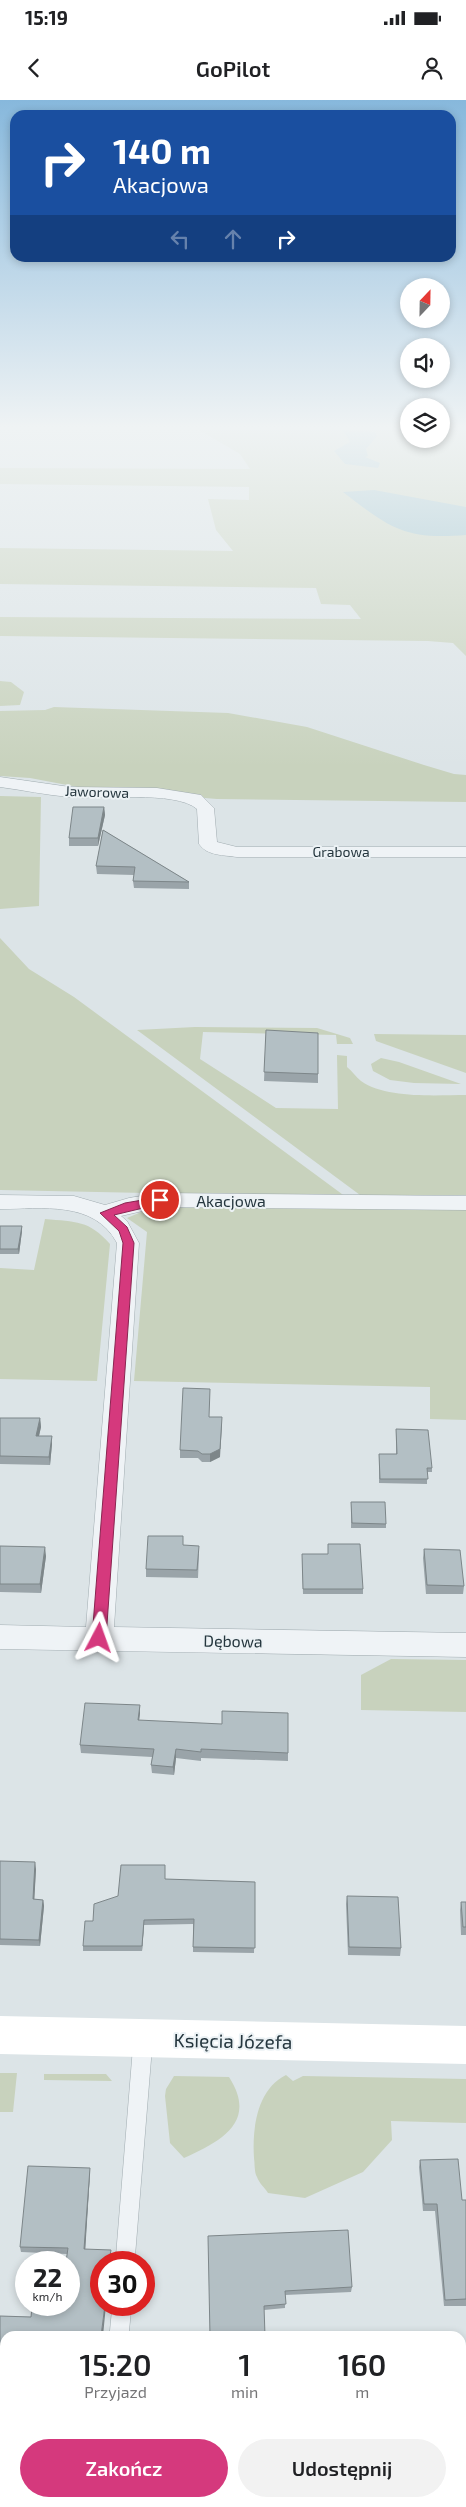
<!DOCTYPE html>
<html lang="pl">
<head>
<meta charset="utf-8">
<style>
  body { margin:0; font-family:"Exo 2",sans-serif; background:#f2f2f2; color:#202124; height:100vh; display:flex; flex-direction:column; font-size:19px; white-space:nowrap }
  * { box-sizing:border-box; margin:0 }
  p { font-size:16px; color:#757577 }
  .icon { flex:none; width:28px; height:28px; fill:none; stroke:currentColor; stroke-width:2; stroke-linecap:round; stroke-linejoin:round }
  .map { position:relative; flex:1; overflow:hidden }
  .side { position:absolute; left:0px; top:2231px; width:466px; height:176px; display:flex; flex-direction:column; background:#fff; border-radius:15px 15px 0 0; box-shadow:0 2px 8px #0003 }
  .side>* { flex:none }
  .guide { position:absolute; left:10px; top:10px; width:446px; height:152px; border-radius:15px; box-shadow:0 2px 8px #0003; background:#1a4fa0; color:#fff; overflow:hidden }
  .needle { width:32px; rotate:22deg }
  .buttons { position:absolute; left:400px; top:178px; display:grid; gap:10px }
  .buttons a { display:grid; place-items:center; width:50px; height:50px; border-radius:50%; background:#fff; box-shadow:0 2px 8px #0003; font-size:25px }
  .speed { position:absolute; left:15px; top:2151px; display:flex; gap:10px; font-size:25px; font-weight:700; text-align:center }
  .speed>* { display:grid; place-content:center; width:65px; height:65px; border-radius:50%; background:#fff; box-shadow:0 2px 8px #0003; line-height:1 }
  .speed small { font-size:12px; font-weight:400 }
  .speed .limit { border:8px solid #d22; background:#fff; color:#111 }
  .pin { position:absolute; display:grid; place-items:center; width:42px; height:42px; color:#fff; margin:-21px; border:2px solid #fff; border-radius:50%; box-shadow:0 1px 5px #0007 }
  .me { position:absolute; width:55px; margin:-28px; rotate:4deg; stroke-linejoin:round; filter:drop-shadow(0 0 4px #0008) }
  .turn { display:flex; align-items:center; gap:18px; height:105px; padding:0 20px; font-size:22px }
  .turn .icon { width:65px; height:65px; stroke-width:2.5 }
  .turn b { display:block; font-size:35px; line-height:42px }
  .lanes { display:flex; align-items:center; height:48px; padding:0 20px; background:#0003; justify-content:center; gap:25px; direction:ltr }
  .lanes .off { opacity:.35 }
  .eta { display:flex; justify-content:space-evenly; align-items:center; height:85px; text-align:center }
  .eta b { font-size:30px; font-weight:600; line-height:35px }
  .primary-button { display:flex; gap:10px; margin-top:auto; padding:10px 20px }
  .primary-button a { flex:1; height:58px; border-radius:30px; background:#d5397d; color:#fff; font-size:20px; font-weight:600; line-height:58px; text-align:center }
  .primary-button a+a { background:#f2f2f2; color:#202124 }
  .status { display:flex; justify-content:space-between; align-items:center; height:35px; padding:0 25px; background:#fff; direction:ltr }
  .status svg { height:14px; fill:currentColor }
  header { display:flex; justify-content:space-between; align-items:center; height:65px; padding:0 20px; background:#fff; font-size:22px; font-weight:600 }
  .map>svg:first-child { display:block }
</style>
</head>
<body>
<div class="status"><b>15:19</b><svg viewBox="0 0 49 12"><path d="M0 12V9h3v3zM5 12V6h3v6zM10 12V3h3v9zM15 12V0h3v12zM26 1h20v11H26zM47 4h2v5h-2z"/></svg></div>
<header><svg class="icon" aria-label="back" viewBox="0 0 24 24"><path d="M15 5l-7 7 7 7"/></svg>GoPilot<svg class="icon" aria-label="person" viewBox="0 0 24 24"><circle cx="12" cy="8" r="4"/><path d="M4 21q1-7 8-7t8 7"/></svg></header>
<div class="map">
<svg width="466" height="2407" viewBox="0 0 466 2407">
  <rect width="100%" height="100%" fill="#dce4e7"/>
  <!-- built -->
  <path fill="#cad4d9" d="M117,2402H347V2407H117Z"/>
  <!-- green -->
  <path fill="#c8d2bd" d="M199,330H409V339H441V330H466V556L453,543L428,541L0,536V517L361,519L350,505L321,504L316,488L0,484V448L233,451L216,430L208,399L249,400V387L0,384V368L250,369L240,354Z
    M0,581L11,582L24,592L20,605L0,606Z
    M54,607L228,613L307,627L424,665L454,674L466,675V702L217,699L83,688L30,678L0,676V611L45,610Z
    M0,696L41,697L39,806L0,809Z
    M0,838L29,869L74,897L346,1097L0,1090Z
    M195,927L317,928L350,938L353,944H337L336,935L203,932L200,959L276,1008L338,1009L337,955L347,956V967C352,971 356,977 361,981C386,999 436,995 466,995V1095H360L137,930Z
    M374,934L466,935V973L376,941Z
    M381,958L399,962L461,984L414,983L390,980L373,971L371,964Z
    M180,1104L466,1110V1320L430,1319V1287L134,1281L147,1132L127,1118L153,1107Z
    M45,1119C76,1122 89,1120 110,1144L97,1281L0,1279V1168L34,1170Z
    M391,1559L466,1560V1612L361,1610V1575Z
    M0,1973H17L13,2012H0Z
    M44,1974H106L112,1981L44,1980Z
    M286,1975L293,1981L303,1976L466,1979V2023L391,2021L392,2040L363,2072L305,2098L268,2093C265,2088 259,2083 257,2077C254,2072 255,2064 254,2058C252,2029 257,1989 286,1975Z
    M174,1976L229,1977C258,2022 221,2041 184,2058L170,2043L165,1996L166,1989Z"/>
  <!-- water -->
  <path fill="#95beca" d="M343,330L375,332L377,336L366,349L368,356L365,357L380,363L378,368L345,364L334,351L350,342Z
    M374,390L466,407V435C404,440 390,428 343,392Z"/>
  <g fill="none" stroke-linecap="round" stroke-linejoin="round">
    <defs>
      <path id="lane" d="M125,2162L143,1941
        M119,2236L122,2205
        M105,2402V2407"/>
      <path id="street" d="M0,677L70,687L157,688L201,695L214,708L217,742L237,747H466V757H237C224,755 207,756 199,744L197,709C175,690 99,700 69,697C46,695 23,690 0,687Z
        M160,1093L466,1096V1110L160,1107L121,1116L127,1121L139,1143L114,1527L466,1533V1557L0,1549V1525L86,1527L117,1143C94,1100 42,1109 0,1109V1095L74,1096L105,1105L129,1098Z"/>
    </defs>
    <!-- lane casing -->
    <use href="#lane" stroke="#a1acb1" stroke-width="20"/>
    <!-- street casing -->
    <use href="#street" stroke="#a1acb1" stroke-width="1"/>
    <!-- lane -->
    <use href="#lane" stroke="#eff3f6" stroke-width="19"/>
    <!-- street -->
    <use href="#street" fill="#eff3f6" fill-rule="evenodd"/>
    <!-- secondary -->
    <path fill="#fff" fill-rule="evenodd" d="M0,1916L466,1926V1964L0,1954Z"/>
  </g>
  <!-- wall -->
  <path fill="#9aa4a9" d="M104,707L105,715L98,746H69V738Z
    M103,730L189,782V789L134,788L133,781L134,775L97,774L96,766Z
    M266,930L318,974V983L264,981Z
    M0,1126H22V1131L19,1154H0Z
    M209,1317L220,1357L210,1362H202L198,1358H180V1350Z
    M0,1318H40L41,1327L39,1336L52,1344L50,1365L0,1364Z
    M396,1329L432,1368V1372H427V1384L379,1383V1354H396Z
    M351,1402L386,1424V1428H351Z
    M183,1445L199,1454L198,1478L146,1477V1469Z
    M0,1446L46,1456L41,1493L0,1492Z
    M424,1449L464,1486L463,1494H426L423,1458Z
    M302,1458L363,1489V1494H303Z
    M140,1605V1613L139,1620L288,1653V1661L201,1658V1661L176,1658L174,1675L152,1673L151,1665L152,1657L81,1653L80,1645Z
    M0,1761L36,1769L34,1799L43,1800L44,1806L40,1846L0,1845Z
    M165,1779L255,1782L254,1853L193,1852V1824L144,1825L142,1851H83V1846L93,1821Z
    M347,1796L401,1848L400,1856L348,1855L346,1804Z
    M461,1802H466V1835H461L460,1810Z
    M420,2060L462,2100H466V2206H444L435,2111H423L419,2067Z
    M90,2068V2073L85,2149L111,2155L101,2205L5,2236V2254H0V2216L31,2217L60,2208L67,2154L21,2152L20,2147Z
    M208,2136L352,2187L351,2192L285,2195V2208L264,2210Z"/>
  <!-- shaded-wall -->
  <path fill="#7d8689" d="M104,707L105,715L98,746V738Z
    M22,1126V1131L19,1154L18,1149Z
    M40,1318L41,1327L37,1344L36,1336Z
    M222,1324L220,1357L210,1362V1354Z
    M52,1336V1344L50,1365L49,1357Z
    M45,1447L46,1456L41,1493L40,1484Z
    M140,1605V1613L138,1629V1620Z
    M176,1649V1658L174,1675L173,1667Z
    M35,1762L36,1769L34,1806L33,1799Z
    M43,1800L44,1806L40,1846L39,1840Z
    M144,1820V1825L142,1851V1846Z
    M90,2068V2073L85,2154L84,2149Z
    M111,2150V2162H109Z
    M105,2205H106L103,2236H101Z"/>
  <!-- building -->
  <path fill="#b3bfc4" stroke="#7d8689" d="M73,707H104L98,738H69Z
    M103,730L189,782L133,781L135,767L96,766Z
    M266,930L318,933V974L264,972Z
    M0,1126H22L18,1149H0Z
    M183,1288L210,1289L209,1317H222L220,1349L210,1354H202L198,1351L180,1350Z
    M0,1318H40L36,1336H52L49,1357L0,1356Z
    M396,1329L428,1330L432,1368H427L428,1379H380L379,1354H397Z
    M351,1402H385L386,1424L352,1423Z
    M148,1436H183V1445L199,1446L197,1470L146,1469Z
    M328,1444H360L363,1489H303L302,1454H328Z
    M0,1446L45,1447L40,1484H0Z
    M424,1449L460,1450L464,1486L427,1485Z
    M85,1603L140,1605L138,1620L222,1624V1611L288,1613V1653L201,1649V1652L176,1649L173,1667L151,1665L154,1649L80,1645Z
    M0,1761L35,1762L33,1799L43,1800L39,1840L0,1839Z
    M121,1765H165V1779L255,1782V1848L193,1847L194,1819L144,1820L142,1846H83L85,1821H93L94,1804L118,1796Z
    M347,1796L398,1797L401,1848L349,1847Z
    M461,1802H466V1827H463Z
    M458,2059L462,2100H466V2199L445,2200L437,2104H424L420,2060Z
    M28,2066L90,2068L84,2149L111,2150L109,2162H101V2205H105L101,2236H5V2249H0V2216L31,2217L32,2207L60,2208L61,2205H69V2162H66L68,2148L20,2147Z
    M348,2130L352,2187L285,2191L286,2204L264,2206L265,2236H210L208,2136Z
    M177,2402H413L414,2407H177Z"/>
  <!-- sky -->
  <linearGradient id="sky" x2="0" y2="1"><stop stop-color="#87b8dc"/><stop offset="0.49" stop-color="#eff3f4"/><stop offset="1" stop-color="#eff3f4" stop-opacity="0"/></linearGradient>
  <rect width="466" height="667" fill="url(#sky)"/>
  <!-- route -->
  <path fill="#d5397d" stroke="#8a2551" d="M160,1097L165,1100L164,1103L114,1115L127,1127L134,1143L106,1538L104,1542H94L92,1538L123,1143L119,1131L100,1113L125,1103Z"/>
  <g text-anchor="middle" stroke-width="4" stroke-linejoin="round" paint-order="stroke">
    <!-- far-street labels -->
    <g font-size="14" fill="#25363e" stroke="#ecf2f5">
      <text transform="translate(97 692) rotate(2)" y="5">Jaworowa</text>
      <text x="341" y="757">Grabowa</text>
    </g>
    <!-- street labels -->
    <g font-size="16" fill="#25363e" stroke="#ecf2f5">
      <text x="231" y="1107">Akacjowa</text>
      <text transform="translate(233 1541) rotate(1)" y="6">Dębowa</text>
    </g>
    <!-- near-street labels -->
    <g font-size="19" fill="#25363e" stroke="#ecf2f5">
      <text transform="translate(233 1941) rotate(1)" y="7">Księcia Józefa</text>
    </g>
  </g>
</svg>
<div class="buttons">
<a><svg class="needle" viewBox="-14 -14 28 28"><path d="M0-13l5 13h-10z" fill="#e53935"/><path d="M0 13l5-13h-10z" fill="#757577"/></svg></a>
<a><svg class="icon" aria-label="sound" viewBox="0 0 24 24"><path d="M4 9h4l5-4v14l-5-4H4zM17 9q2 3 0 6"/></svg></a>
<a><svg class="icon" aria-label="layers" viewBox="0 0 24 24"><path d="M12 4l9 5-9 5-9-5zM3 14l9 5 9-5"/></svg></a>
</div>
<div class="speed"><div>22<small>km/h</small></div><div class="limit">30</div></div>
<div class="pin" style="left:160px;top:1100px;background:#d93025"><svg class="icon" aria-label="arrive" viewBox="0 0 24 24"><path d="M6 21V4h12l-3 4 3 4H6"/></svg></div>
<svg class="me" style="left:99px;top:1538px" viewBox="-20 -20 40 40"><path d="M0-17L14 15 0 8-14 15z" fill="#d5397d" stroke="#fff" stroke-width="4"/></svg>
<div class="guide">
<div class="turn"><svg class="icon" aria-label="right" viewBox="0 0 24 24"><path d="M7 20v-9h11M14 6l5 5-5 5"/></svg><div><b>140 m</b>Akacjowa</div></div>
<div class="lanes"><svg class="icon off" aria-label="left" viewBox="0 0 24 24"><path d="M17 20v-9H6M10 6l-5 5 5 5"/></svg><svg class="icon off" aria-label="ahead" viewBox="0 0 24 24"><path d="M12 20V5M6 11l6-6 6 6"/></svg><svg class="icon" aria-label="right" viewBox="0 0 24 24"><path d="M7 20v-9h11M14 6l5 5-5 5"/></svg></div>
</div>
<section class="side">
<div class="eta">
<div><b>15:20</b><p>Przyjazd</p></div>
<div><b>1</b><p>min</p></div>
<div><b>160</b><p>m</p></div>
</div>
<div class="primary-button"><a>Zakończ</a><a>Udostępnij</a></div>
</section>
</div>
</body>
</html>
